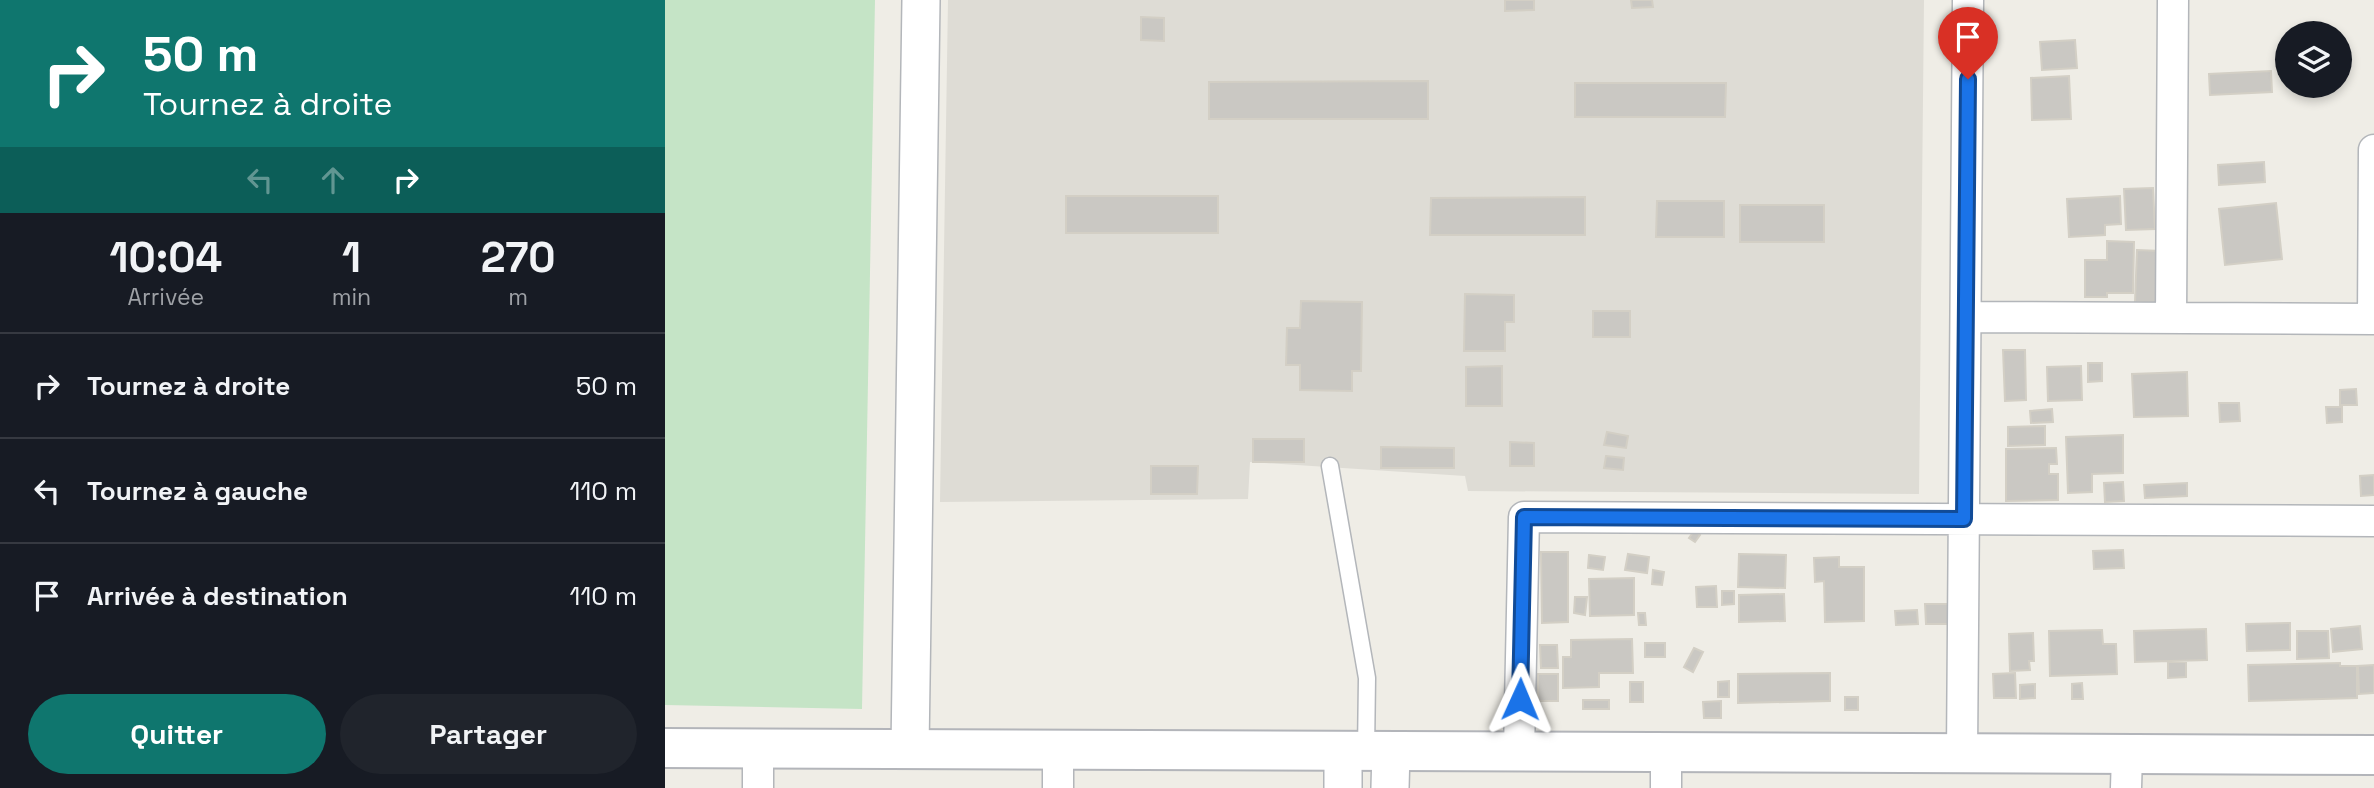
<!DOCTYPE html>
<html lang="fr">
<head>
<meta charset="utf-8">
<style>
  body { margin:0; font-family:"Space Grotesk",sans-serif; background:#20242c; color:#f1f3f6; height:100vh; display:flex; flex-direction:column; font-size:26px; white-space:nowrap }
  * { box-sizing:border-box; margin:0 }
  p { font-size:23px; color:#9ea1a6 }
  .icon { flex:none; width:38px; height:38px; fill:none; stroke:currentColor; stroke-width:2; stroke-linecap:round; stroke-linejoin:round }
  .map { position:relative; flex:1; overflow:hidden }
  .sheet { display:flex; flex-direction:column; background:#171b24; width:665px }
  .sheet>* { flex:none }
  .hud { background:#0f766e; color:#fff; overflow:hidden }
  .buttons { position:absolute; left:1610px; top:21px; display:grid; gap:14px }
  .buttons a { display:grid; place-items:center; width:77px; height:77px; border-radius:50%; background:#171b24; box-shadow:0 4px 10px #0003; font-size:35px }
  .pin { position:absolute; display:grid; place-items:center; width:60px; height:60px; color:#fff; margin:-72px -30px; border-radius:50% 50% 50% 0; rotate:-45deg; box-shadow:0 0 7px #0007 }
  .pin .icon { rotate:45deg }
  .me { position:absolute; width:77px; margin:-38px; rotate:1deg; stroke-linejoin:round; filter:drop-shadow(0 0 5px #0008) }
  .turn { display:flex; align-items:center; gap:24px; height:147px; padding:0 28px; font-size:32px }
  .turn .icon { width:91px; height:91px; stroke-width:2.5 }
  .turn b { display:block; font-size:49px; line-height:60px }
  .lanes { display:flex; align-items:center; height:66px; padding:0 28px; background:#0003; justify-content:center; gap:35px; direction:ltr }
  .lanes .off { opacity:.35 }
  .eta { display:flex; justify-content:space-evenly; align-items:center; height:119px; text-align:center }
  .eta b { font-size:42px; font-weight:700; line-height:49px }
  .button { display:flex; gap:14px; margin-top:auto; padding:14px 28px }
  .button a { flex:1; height:80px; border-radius:42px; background:#0f766e; color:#fff; font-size:28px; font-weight:700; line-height:80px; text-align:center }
  .button a+a { background:#20242c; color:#f1f3f6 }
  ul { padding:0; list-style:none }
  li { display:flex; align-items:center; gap:21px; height:105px; padding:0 28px; border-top:2px solid #363941 }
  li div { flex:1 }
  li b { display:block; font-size:26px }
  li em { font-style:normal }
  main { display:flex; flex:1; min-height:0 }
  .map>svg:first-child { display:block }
</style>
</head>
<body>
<main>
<section class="sheet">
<div class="hud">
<div class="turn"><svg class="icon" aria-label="right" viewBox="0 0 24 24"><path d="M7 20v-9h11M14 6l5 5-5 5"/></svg><div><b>50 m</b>Tournez à droite</div></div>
<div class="lanes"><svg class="icon off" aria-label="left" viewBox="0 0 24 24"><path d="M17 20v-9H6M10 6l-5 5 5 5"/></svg><svg class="icon off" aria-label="ahead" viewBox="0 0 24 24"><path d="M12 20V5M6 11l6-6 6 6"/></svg><svg class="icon" aria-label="right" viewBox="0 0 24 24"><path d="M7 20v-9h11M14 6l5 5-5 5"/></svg></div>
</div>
<div class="eta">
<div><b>10:04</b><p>Arrivée</p></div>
<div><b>1</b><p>min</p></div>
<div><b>270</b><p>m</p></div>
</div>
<ul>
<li><svg class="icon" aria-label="right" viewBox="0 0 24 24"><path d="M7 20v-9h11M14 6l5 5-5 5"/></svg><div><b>Tournez à droite</b></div><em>50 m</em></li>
<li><svg class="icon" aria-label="left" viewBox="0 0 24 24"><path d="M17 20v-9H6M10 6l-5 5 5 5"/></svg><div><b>Tournez à gauche</b></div><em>110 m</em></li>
<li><svg class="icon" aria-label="arrive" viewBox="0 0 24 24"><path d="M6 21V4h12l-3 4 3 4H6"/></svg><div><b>Arrivée à destination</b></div><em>110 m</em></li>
</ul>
<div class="button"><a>Quitter</a><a>Partager</a></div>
</section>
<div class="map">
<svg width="1709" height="788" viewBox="0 0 1709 788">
  <rect width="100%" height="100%" fill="#efede6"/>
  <!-- education -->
  <path fill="#dedcd5" d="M283,0H1259L1254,494L803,491L800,476L585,462L583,499L275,502Z"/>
  <!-- green -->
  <path fill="#c5e4c6" d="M0,0H210L197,709L0,705Z"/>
  <!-- building -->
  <path fill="#cac8c3" stroke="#d3cfc5" stroke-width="2" d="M840,0H869V10L840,11Z
    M966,0H987L988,7L967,8Z
    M476,17L499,18V41L476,40Z
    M1410,40L1412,68L1377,70L1375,42Z
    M1606,71L1607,92L1545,95L1544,74Z
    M1404,76L1406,119L1367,120L1366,78Z
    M763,81V119H544V82Z
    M910,83H1061L1060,117H910Z
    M1599,162L1600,182L1554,185L1553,165Z
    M1488,188L1490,229L1461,230L1459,189Z
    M401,196H553V233H401Z
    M1455,196L1456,224L1440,225V235L1404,237L1402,199Z
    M920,197V235H765L766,198Z
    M992,201H1059V237H991Z
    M1611,203L1617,259L1560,265L1554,209Z
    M1075,205H1159V242H1075Z
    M1442,241L1469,242L1468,293H1442V297H1420V260H1442Z
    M1472,250L1496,251L1493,303L1470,302Z
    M800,294L849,295V322H840V351H799Z
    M636,301L697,302L696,371H687V391L635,390V365H621L622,328H635Z
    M928,311H965V337H928Z
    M1338,350H1360L1361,400L1340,401Z
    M1423,363H1437V381L1423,382Z
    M837,366V406H801V367Z
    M1416,366L1417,400L1383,401L1382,367Z
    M1522,372L1523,416L1469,417L1467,374Z
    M1691,389L1692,405H1675V390Z
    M1554,403H1574L1575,421L1555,422Z
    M1661,407H1677V422L1662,423Z
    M1387,409L1388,422L1366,423L1365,411Z
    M1380,426V445L1343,446V427Z
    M942,432L963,436L961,448L939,445Z
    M1458,435V473L1427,474V492L1403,493L1401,437Z
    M588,439H639V462H588Z
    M845,442L869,443V466H845Z
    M716,447L789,448V468H716Z
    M1391,448L1392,464H1384V474H1393V500L1341,501V449Z
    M941,456L959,458L958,470L939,468Z
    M486,466H533L532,494H486Z
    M1709,475V495L1696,496L1695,476Z
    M1458,482L1459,501L1440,502L1439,483Z
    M1522,483V496L1480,498L1479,485Z
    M1029,531L1035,535L1030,542L1024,538Z
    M1458,550L1459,568L1429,569L1428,551Z
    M876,552H903V622L877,623Z
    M963,554L984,557L982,573L960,570Z
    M1074,554L1121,555L1120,588L1073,587Z
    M924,555L940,557L938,570L923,568Z
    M1174,557V567H1199V621L1160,622L1159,581L1150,582L1149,558Z
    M988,570L999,572L997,585L987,584Z
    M969,578V615L925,616L924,579Z
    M1051,586L1052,607H1032L1031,587Z
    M1057,591H1069V604L1057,605Z
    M1119,594L1120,621L1074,622V595Z
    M910,597H922L920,615L909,613Z
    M1260,604H1287V624H1261Z
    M1252,610L1253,624L1231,625L1230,611Z
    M973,613H980L981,625H974Z
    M1625,623V650L1582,651L1581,624Z
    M1695,626L1697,649L1668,652L1666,629Z
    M1541,629L1542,660L1470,662L1469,631Z
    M1437,630L1438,644H1451L1452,674L1385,676L1384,631Z
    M1632,631H1663L1664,658L1632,659Z
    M1368,633L1369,661H1364L1365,670L1345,671L1344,634Z
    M967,639L968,673H934V687L898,688V657H906V640Z
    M980,643H1000V657H980Z
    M875,645H892L893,668H876Z
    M1029,648L1038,652L1028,672L1019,667Z
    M1503,662H1521V677L1503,678Z
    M1675,663V666H1692V698L1584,701L1583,665Z
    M1709,665V693L1694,694L1693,666Z
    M1165,673V701L1073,703V674Z
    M1350,673L1351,698H1329L1328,674Z
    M873,674H893V701H873Z
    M1064,681V697H1053V682Z
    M965,682H978V702H965Z
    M1417,683L1418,699H1407V684Z
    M1370,684V698L1355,699V685Z
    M1180,697H1193V710H1180Z
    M918,700H944V709H918Z
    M1056,701V718H1039L1038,702Z"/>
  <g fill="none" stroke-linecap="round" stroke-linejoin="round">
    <defs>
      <path id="service" d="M665,466L702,678L701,751"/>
      <path id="minor" d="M1301,317L1709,319
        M1506,318L1508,0
        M1708,319L1709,150
        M854,751L859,517L1709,521
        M1297,753L1303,0
        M93,788V749
        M393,788V750
        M1001,788V752
        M1461,788L1462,754"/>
      <path id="tertiary" d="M245,749L256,0
        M678,788V751
        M725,788L726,751"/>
      <path id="secondary" d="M0,748L1709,755"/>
    </defs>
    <!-- service casing -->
    <use href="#service" stroke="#b3b6ba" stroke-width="19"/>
    <!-- minor casing -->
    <use href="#minor" stroke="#b3b6ba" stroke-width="33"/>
    <!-- tertiary casing -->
    <use href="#tertiary" stroke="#b3b6ba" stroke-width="40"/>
    <!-- secondary casing -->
    <use href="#secondary" stroke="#b3b5ba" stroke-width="42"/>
    <!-- service -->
    <use href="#service" stroke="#fff" stroke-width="16"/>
    <!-- minor -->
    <use href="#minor" stroke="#fff" stroke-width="30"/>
    <!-- tertiary -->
    <use href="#tertiary" stroke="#fff" stroke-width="37"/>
    <!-- secondary -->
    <use href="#secondary" stroke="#fff" stroke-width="38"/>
  </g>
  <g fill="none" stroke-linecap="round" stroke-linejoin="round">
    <defs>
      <path id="route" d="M855,699L859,517L1299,519L1303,79"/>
    </defs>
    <!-- route casing -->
    <use href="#route" stroke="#114b97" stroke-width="18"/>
    <!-- route -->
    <use href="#route" stroke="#1a73e8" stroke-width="12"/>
  </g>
</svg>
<div class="buttons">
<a><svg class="icon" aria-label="layers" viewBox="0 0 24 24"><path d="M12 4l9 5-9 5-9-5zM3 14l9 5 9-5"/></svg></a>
</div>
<div class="pin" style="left:1303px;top:79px;background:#d93025"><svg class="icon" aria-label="arrive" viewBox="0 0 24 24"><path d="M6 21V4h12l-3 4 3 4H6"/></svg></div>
<svg class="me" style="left:855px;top:699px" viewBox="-20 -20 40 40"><path d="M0-17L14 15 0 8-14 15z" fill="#1a73e8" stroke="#fff" stroke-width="4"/></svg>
</div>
</main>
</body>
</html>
